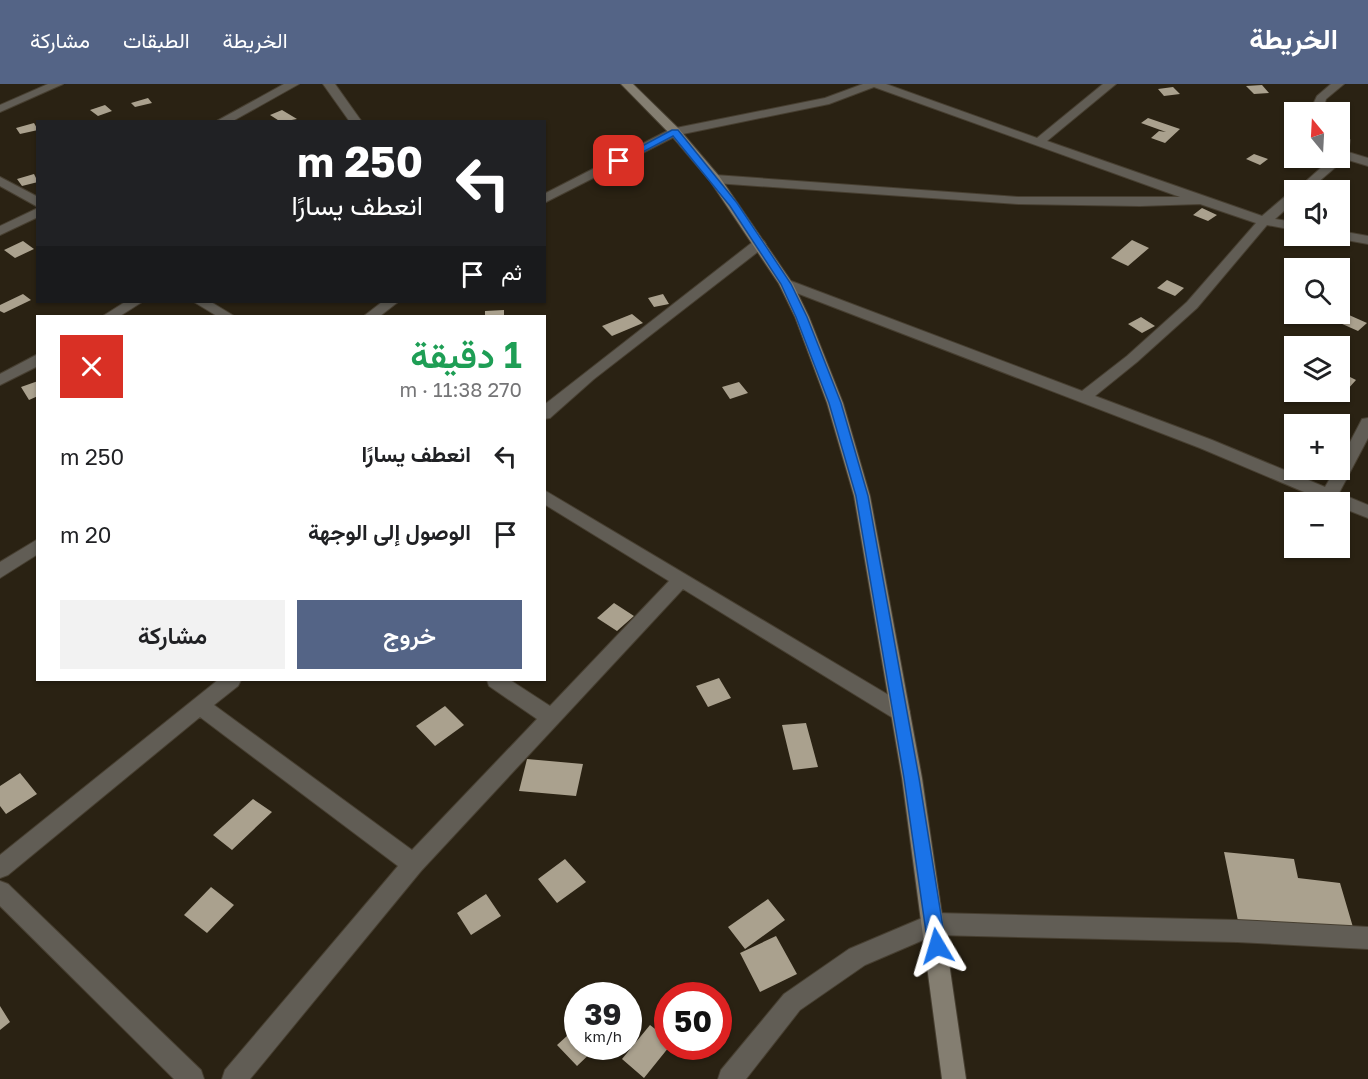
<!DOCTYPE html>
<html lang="ar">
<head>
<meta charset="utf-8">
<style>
  body { margin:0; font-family:"Golos Text",Vazirmatn,sans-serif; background:#f2f2f2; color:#202124; direction:rtl; height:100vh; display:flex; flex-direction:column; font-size:22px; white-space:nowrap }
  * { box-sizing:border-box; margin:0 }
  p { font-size:20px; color:#757577 }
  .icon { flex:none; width:33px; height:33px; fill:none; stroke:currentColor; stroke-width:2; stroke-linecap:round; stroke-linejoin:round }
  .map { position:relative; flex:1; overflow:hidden; direction:ltr }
  .side { position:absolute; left:36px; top:231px; width:510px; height:366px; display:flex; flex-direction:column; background:#fff; border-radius:0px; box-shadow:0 2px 4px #0004; direction:rtl }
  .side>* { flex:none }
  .top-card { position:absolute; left:36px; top:36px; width:510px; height:183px; border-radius:0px; box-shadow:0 2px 4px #0004; direction:rtl; background:#202124; color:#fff; overflow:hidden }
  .needle { width:39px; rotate:342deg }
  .fabs { position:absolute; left:1284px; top:18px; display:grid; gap:12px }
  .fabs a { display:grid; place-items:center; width:66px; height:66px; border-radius:0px; background:#fff; box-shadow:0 2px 4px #0004; font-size:30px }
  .speed { position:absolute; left:564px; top:898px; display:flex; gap:12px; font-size:30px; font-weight:700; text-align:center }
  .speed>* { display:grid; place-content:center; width:78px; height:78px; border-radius:50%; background:#fff; box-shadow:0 2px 4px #0004; line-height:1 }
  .speed small { font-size:15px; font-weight:400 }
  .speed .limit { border:9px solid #d22; background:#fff; color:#111 }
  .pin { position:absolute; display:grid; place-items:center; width:51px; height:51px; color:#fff; margin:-26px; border-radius:12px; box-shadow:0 3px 9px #0006 }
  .me { position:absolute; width:66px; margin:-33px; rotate:353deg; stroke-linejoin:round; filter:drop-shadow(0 0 4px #0008) }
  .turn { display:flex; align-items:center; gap:21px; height:126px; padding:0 24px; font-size:27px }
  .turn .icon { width:78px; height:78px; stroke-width:2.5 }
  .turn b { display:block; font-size:42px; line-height:51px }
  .then { display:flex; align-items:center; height:57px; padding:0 24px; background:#0003; gap:12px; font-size:22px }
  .round { display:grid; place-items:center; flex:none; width:63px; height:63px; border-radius:0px; background:#f2f2f2 }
  .headline { display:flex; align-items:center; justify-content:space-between; height:102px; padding:0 24px }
  h1 { font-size:36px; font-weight:600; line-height:45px; color:#1e9e55 }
  .action { display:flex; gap:12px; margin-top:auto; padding:12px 24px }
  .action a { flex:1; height:69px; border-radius:0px; background:#546486; color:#fff; font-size:24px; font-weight:600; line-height:69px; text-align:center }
  .action a+a { background:#f2f2f2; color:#202124 }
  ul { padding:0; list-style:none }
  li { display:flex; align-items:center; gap:18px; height:78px; padding:0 24px }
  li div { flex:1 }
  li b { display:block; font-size:22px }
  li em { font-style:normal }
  header { display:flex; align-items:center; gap:36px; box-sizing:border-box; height:84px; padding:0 30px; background:#546486; color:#fff }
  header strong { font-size:28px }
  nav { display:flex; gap:33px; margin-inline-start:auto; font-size:21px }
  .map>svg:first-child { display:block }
</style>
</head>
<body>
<header>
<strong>الخريطة</strong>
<nav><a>الخريطة</a><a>الطبقات</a><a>مشاركة</a></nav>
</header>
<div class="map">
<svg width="1368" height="995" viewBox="0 0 1368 995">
  <rect width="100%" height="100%" fill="#2a2213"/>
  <!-- building -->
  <path fill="#aaa18e" d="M1262,1L1269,9L1254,10L1246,2Z
    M1173,3L1180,10L1164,12L1158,5Z
    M148,14L152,19L135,23L131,19Z
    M105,21L112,27L98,32L90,26Z
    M282,26L297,35L281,38L270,31Z
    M1148,34L1180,45L1165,59L1151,54L1159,47L1166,48L1141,39Z
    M34,39L38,46L20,50L16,44Z
    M1254,70L1268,75L1260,81L1246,75Z
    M34,90L38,98L22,102L17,95Z
    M1202,124L1217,131L1208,137L1193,131Z
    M1132,156L1149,164L1128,182L1111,174Z
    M23,157L34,165L15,174L4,166Z
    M1167,196L1184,204L1175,212L1157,204Z
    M23,210L31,216L4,229L0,227V221Z
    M663,210L669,220L654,223L648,214Z
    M504,226V232H485V227Z
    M632,230L643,239L612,252L602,242Z
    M1349,231L1367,239L1358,247L1340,239Z
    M1141,233L1155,242L1142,249L1128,240Z
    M1340,288L1356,296L1347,306L1340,302Z
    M38,297V312L29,316L21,303Z
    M739,298L748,309L730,315L722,303Z
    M614,519L634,532L617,547L597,534Z
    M719,594L731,614L708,623L696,602Z
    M445,622L464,641L435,662L416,642Z
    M806,639L818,683L793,686L782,641Z
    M527,675L583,680L576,712L519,707Z
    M20,689L37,710L6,730L0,722V702Z
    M253,715L272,728L232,766L213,751Z
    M1224,768L1294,775L1298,794L1340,799L1355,850L1238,837Z
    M565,775L586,798L557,819L538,795Z
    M211,803L234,821L207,849L184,831Z
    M486,810L501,832L471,851L457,829Z
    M768,815L785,836L745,865L728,843Z
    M776,852L797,890L760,908L740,869Z
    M0,922L10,938L0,946Z
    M650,941L668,955V963H669L644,994L622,975Z
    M578,942V963H597L577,982L557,961Z"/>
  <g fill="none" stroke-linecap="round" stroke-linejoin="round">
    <defs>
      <path id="street" d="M48,0H63L0,28V21Z
        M284,0H299L231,38H215Z
        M323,0H335L362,38H350Z
        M863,0H886L1037,54L1103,0H1116L1047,57L1262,132L1289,109L1294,108V118L1275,135L1294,138V146L1267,141L1197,224L1137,278L1095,312L1212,356L1325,403L1335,386H1340V377L1360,339L1362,335L1368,334V354L1339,409L1368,421V434L1340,423V418L1323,416L1200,364L781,203L779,200L786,196L791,197L1082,307L1127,272L1187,218L1256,139L1200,120L1140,122L1018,120L715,99L709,95L715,91L1018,113H1180L874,3L829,20L678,51L544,119V110L671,45L825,14Z
        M1331,0H1344L1326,15L1323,25L1324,28H1314L1311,25L1317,12Z
        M1340,48L1350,56L1348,68L1368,74V82L1345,75L1309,106H1296L1332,74H1340Z
        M0,93L38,113V123L0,102Z
        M38,124V133L0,151V142Z
        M1340,147L1368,152V160L1335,154L1334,152H1340Z
        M759,156L764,157L766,160L764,163L594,295L550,334L544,335V321L754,157Z
        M125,218H142L120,232H103Z
        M194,218H211L234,232H217Z
        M382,218H398L380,232H364Z
        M38,270V282L0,301V290Z
        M544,406L907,622L910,628L907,634L900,636L893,634L683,505L421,787L250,995H222L225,986L398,782L200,633L8,791L0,794V771L218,596H241L238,602L214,621L412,766L537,635L489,602L487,596H510L550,622L669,497L544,420Z
        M38,455V470L0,494V478Z
        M0,797L8,800L201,986L204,995H174L0,822Z
        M934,829L1237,836L1368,843V865L1237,858L935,851L865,881L800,926L746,995H718L721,986L784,910L849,865Z"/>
      <path id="secondary" d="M621,0H633L679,45L719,92L793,200L809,233L843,319L870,412L922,694L966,995H942L902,694L854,412L827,319L795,233L779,200L710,97L671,51Z"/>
    </defs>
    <!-- street casing -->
    <use href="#street" stroke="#473f31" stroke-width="2"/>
    <!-- secondary casing -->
    <use href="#secondary" stroke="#473f31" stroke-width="2"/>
    <!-- street -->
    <use href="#street" fill="#615d55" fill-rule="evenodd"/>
    <!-- secondary -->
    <use href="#secondary" fill="#847e71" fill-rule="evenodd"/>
  </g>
  <!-- route -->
  <path fill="#1a73e8" stroke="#114b97" stroke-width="1.5" d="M672,46H678L737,119L791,200L807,233L841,319L868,412L919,694L946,862L943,868L937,871L931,868L928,862L904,694L856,412L829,319L796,233L781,200L730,122L673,52L622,79L614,77Z"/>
</svg>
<div class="fabs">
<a><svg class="needle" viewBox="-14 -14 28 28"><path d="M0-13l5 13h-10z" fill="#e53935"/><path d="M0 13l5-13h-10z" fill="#757577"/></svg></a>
<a><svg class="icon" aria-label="sound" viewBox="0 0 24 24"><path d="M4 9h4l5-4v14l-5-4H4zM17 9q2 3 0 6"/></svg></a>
<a><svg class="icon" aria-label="search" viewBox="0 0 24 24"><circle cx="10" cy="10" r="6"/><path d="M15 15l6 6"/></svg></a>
<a><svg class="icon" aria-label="layers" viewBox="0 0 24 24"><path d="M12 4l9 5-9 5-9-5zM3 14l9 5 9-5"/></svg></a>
<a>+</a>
<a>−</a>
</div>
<div class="speed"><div>39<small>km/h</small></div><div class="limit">50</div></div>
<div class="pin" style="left:619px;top:77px;background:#d93025"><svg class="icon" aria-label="arrive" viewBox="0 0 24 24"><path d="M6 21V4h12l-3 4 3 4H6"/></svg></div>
<svg class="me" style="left:937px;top:862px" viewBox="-20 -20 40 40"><path d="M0-17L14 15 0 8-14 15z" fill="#1a73e8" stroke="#fff" stroke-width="4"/></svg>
<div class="top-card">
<div class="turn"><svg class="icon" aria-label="left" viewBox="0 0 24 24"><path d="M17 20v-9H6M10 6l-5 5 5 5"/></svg><div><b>250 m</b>انعطف يسارًا</div></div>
<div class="then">ثم<svg class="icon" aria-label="arrive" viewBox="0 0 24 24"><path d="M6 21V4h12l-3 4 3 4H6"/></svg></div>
</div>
<section class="side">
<div class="headline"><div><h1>1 دقيقة</h1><p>270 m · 11:38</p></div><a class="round" style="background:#d93025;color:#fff"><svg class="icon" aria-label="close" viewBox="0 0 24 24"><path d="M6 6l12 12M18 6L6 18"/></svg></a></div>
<ul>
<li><svg class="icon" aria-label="left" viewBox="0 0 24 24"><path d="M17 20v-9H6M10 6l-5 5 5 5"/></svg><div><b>انعطف يسارًا</b></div><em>250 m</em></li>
<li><svg class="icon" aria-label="arrive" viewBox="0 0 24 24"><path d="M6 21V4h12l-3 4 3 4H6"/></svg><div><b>الوصول إلى الوجهة</b></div><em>20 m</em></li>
</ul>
<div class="action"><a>خروج</a><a>مشاركة</a></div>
</section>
</div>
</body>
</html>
